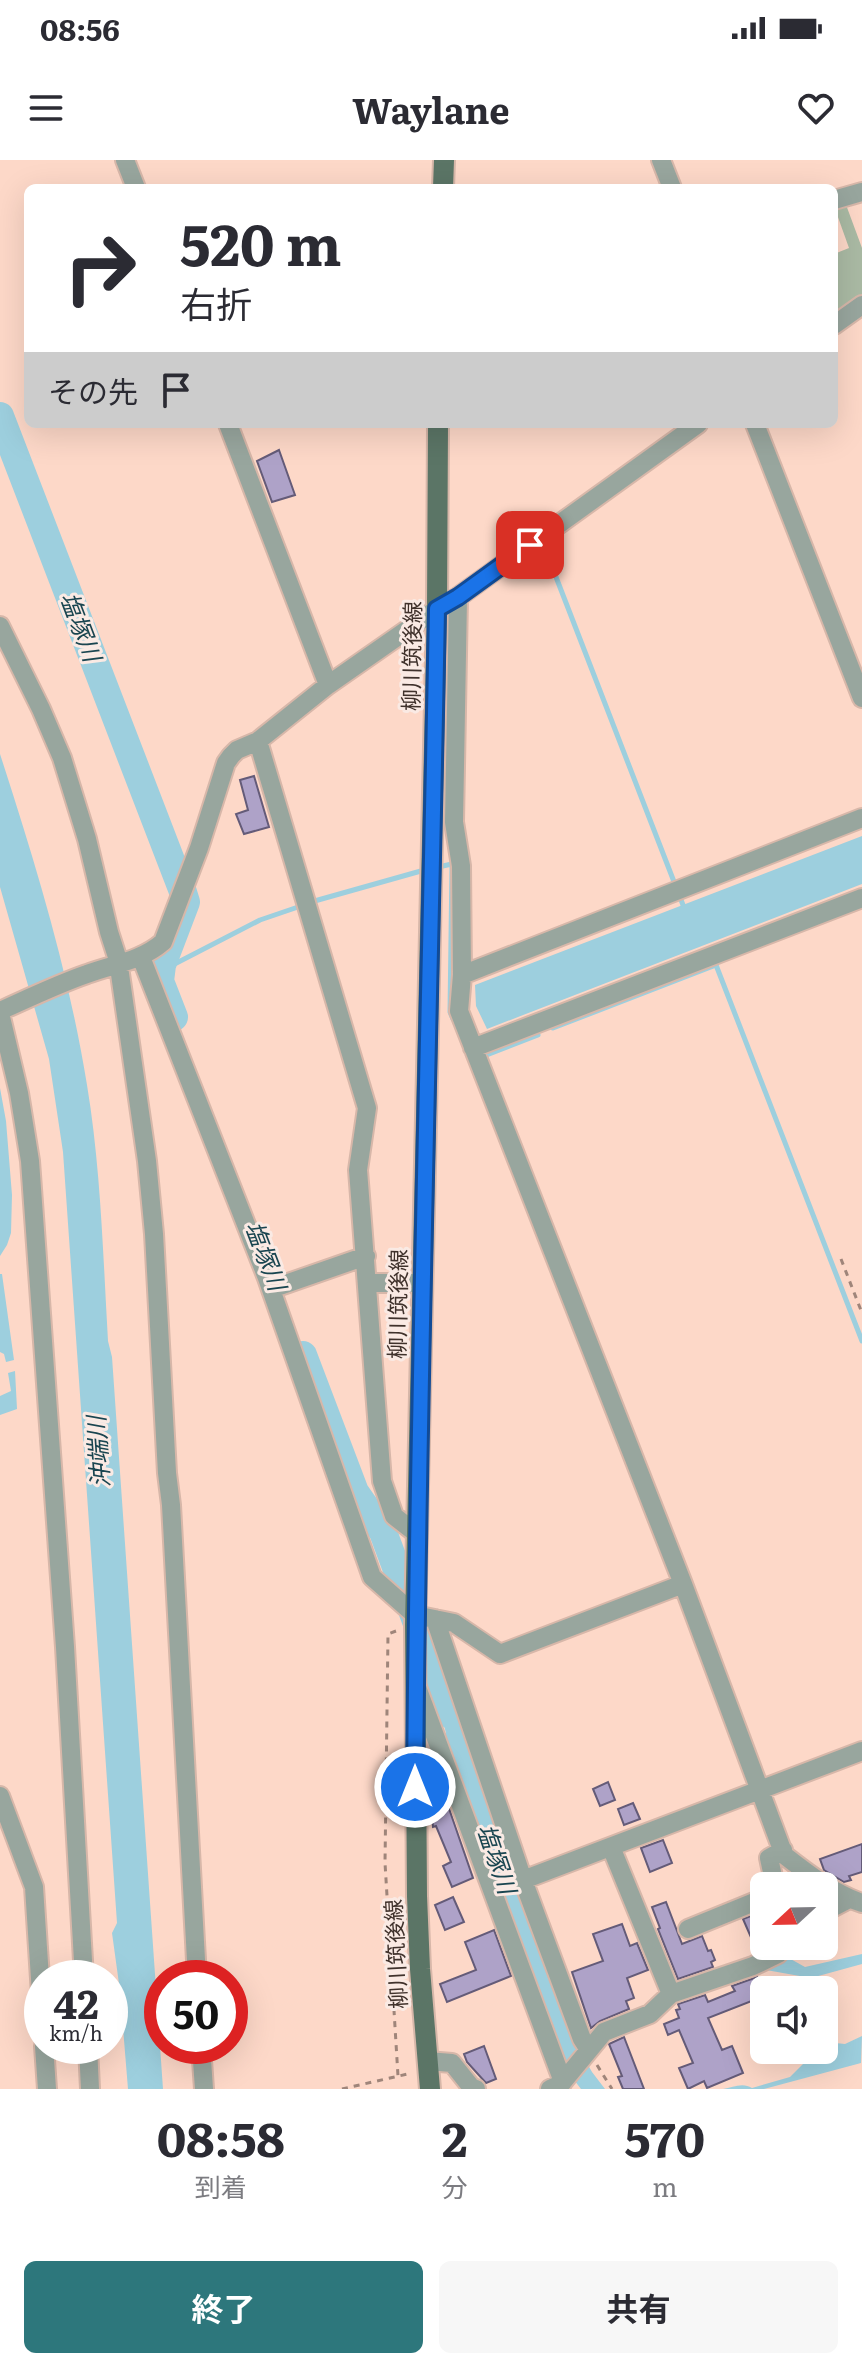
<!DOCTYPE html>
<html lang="ja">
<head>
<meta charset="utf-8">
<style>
  body { margin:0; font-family:Literata,"Noto Sans JP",serif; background:#f7f7f7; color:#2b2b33; height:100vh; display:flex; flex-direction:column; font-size:30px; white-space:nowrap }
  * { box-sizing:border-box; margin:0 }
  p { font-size:26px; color:#7c7c81 }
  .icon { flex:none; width:44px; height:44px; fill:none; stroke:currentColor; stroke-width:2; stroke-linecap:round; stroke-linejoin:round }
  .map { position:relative; height:1929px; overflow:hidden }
  .sheet { display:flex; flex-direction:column; background:#fff; flex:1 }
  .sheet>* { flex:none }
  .guide { position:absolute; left:24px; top:24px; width:814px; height:244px; border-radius:12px; box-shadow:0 8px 32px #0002; background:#fff; color:#2b2b33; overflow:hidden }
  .needle { width:52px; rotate:248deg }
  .tools { position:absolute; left:750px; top:1712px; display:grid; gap:16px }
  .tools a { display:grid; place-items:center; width:88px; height:88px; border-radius:12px; background:#fff; box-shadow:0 8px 32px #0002; font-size:40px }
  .speed { position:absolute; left:24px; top:1800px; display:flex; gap:16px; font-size:40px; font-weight:700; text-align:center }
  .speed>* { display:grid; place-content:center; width:104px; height:104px; border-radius:50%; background:#fff; box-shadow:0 8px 32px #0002; line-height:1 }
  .speed small { font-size:20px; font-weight:400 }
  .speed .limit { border:12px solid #d22; background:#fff; color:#111 }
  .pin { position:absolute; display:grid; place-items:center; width:68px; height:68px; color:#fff; margin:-34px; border-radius:16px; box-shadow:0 4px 12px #0006 }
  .me { position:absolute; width:88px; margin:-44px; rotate:0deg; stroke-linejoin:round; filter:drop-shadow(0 0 6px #0008) }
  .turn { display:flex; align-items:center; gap:28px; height:168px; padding:0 24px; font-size:36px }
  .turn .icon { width:104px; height:104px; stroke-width:2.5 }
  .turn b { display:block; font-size:56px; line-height:68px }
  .then { display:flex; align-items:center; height:76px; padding:0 24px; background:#0003; gap:16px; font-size:30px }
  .eta { display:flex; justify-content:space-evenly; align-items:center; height:136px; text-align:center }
  .eta b { font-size:48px; font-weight:700; line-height:56px }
  .primary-button { display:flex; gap:16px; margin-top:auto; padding:16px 24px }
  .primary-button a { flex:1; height:92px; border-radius:12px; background:#2d777c; color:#fff; font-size:32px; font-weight:700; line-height:92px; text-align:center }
  .primary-button a+a { background:#f7f7f7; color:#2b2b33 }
  .status { display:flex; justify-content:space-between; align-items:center; height:56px; padding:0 40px; background:#fff; direction:ltr }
  .status svg { height:22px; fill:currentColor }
  header { display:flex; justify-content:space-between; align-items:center; height:104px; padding:0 24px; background:#fff; font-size:36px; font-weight:700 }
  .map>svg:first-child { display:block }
</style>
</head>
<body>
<div class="status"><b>08:56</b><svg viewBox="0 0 49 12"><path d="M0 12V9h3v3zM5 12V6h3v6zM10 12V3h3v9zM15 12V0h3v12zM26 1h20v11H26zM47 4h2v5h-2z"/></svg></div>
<header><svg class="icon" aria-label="menu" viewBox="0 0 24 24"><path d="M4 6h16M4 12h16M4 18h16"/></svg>Waylane<svg class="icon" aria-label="heart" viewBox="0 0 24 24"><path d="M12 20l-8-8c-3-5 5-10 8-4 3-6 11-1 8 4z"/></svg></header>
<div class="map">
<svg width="862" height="1929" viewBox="0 0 862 1929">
  <rect width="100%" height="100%" fill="#fdd8c8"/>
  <!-- green -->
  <path fill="#aabaa4" d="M845,42L862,88V136L834,156V94L849,88L834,46Z"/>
  <!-- water -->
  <path fill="#9dcfde" d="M0,594C35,702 69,813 87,925C101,1009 103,1096 108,1181L112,1197L163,1929H128L120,1831L112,1773L117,1763L63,992L49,899L0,727Z
    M862,676V724L487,869L476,846L475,825Z
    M0,928L6,961L12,1035L11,1073L7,1085L0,1096Z
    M0,1114H2L14,1200L6,1202L4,1194L0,1192Z
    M15,1211L17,1249L0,1255V1236L11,1231L8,1213Z
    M445,1509L579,1889L592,1912L605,1929H581C566,1911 560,1888 552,1866C541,1834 530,1802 515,1772L443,1576L446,1573L433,1524Z
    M862,1794V1804L811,1818L766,1810L765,1806L787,1797L805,1807Z
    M862,1876L861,1903L764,1929H723C733,1927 743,1922 752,1928L790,1917L817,1890H824V1884L826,1882L845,1884Z"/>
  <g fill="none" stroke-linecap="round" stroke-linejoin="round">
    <!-- stream -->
    <path stroke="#9dcfde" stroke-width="5" d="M544,386L683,745
      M438,707L452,704L450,852L453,859
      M311,742L428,709
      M161,811L260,760L301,746
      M553,868L716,805L862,1181
      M484,896L538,875"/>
    <!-- river -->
    <path stroke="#9dcfde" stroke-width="28" d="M0,256L182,729L186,742L162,805L160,821L174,857
      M303,1195L355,1332L383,1372L451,1555"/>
  </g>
  <!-- building -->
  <path fill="#aea2c8" stroke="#645b78" stroke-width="2" d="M279,290L295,335L272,342L257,301Z
    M254,616L269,667L244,674L236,654L248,650L240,620Z
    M429,1618H431L440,1639L445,1637L473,1718L452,1727L443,1706L451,1702L436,1666L433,1667Z
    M608,1622L615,1640L600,1646L593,1629Z
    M633,1643L640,1659L624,1665L618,1649Z
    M663,1680L672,1703L650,1712L641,1688Z
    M862,1684V1712L849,1716L851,1720L844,1722L824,1710L820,1699Z
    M453,1737L464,1762L445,1770L435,1745Z
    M666,1742L682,1784L702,1776L708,1791L711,1790L715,1800L711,1802L713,1807L678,1819L658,1769L660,1768L652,1747Z
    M764,1751V1787L757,1791L743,1759Z
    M622,1764L630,1786L637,1783L648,1810L627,1818L634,1838L626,1841L629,1849L600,1861L591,1868L572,1812L603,1801L593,1774Z
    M494,1770L511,1816L447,1842L440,1824L476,1810L465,1782Z
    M757,1817L764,1832V1862L754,1840L708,1858L722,1890L732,1886L743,1913L707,1928L704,1921L688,1929L679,1908L693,1903L679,1870L668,1875L664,1864L679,1858L676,1850L680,1849L678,1844L705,1835L708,1842L735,1831L732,1826Z
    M624,1877L644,1929H623L618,1917L622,1916L609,1884Z
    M484,1886L496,1919L486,1923L467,1902L464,1894Z"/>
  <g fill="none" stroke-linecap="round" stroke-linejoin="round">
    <defs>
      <path id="minor" d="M125,0L136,28
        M661,0L672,28
        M834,40L862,32
        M834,165L862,145
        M228,264L328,525
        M755,264L862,538
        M458,437L454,662L461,706L462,815L459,851L683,1424L784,1695C807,1713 834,1734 862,1743
        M0,466L41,549L62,598L87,679L109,772L118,800L147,1001L154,1074L167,1313L171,1345L197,1818
        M258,581L367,948L358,1010L382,1321L394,1356L417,1374
        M141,797L267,1118L372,1417L415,1455L454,1463L500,1494L683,1424
        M462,815L862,658
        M0,851C29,838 58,824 87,814C114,804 141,801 163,782L199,688L226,603L231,596L237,590L258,581L328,525L437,449L458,437L698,264
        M0,853L19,933L30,1001L65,1487L84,1818
        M473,888L862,738
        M368,1123H422
        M271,1129L366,1096
        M435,1459L523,1720L582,1879L589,1890
        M417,1527L563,1922
        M0,1636L34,1727L42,1849
        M611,1687L671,1834
        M523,1720L862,1591
        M775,1726L769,1698L783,1690
        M824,1752L849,1739
        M688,1769L764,1738
        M44,1886L47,1929
        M88,1886L90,1929
        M201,1886L204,1929
        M427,1901L452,1903L472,1928L476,1929
        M550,1929L561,1924L604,1872L650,1854L671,1834L753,1806L778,1794L785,1786"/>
      <path id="major" d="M443,28L444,0
        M430,1929L420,1809L417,1736L415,1465L437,449L438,264"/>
    </defs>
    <!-- minor casing -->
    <use href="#minor" stroke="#d7b7a9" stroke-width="22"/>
    <!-- major casing -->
    <use href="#major" stroke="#d7b7a9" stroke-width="24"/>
    <!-- path -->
    <path stroke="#9f857a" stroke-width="3" stroke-dasharray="6 6" stroke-linecap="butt" d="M841,1099L862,1153
      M396,1471L388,1474L385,1703L398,1916
      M597,1905L612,1929
      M342,1929L412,1913"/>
    <!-- minor -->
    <use href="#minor" stroke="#98a69e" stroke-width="18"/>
    <!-- major -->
    <use href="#major" stroke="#5b7566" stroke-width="20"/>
  </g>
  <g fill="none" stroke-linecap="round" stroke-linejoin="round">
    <defs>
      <path id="route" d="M415,1627C418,1234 430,841 437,449L458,437L530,385"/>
    </defs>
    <!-- route casing -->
    <use href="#route" stroke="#114b97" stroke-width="20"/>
    <!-- route -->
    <use href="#route" stroke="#1a73e8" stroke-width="14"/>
  </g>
  <g text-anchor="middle" stroke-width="6" stroke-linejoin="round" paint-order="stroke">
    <!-- street labels -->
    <g font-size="22" fill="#40322c" stroke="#faeae4">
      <text transform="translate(412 496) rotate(-89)" y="8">柳川筑後線</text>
      <text transform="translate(398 1144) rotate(-89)" y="8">柳川筑後線</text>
      <text transform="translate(396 1794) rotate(-93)" y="8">柳川筑後線</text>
    </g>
    <!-- water labels -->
    <g font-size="24" font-style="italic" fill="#194550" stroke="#faeae4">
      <text transform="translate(80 467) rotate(69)" y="8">塩塚川</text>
      <text transform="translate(265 1096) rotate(69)" y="8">塩塚川</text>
      <text transform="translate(99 1292) rotate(-94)" y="8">沖端川</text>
      <text transform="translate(496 1699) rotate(71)" y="8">塩塚川</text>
    </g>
  </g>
</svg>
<div class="tools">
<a><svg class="needle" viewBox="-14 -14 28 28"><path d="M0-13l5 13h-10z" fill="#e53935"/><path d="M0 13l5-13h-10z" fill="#7c7c81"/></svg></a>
<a><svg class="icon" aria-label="sound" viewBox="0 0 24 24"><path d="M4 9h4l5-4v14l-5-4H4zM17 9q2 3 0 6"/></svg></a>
</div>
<div class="speed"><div>42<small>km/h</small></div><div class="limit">50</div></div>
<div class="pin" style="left:530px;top:385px;background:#d93025"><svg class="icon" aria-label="arrive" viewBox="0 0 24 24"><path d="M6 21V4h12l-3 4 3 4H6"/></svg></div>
<svg class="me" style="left:415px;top:1627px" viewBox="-20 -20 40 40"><circle r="17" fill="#1a73e8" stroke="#fff" stroke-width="3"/><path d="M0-11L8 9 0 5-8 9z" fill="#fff"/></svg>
<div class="guide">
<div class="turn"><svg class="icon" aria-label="right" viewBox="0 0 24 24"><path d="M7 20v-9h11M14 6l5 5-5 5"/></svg><div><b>520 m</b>右折</div></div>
<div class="then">その先<svg class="icon" aria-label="arrive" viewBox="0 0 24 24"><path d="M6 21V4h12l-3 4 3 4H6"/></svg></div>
</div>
</div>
<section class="sheet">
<div class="eta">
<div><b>08:58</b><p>到着</p></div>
<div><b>2</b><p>分</p></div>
<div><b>570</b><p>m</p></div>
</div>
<div class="primary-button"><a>終了</a><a>共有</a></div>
</section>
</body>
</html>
